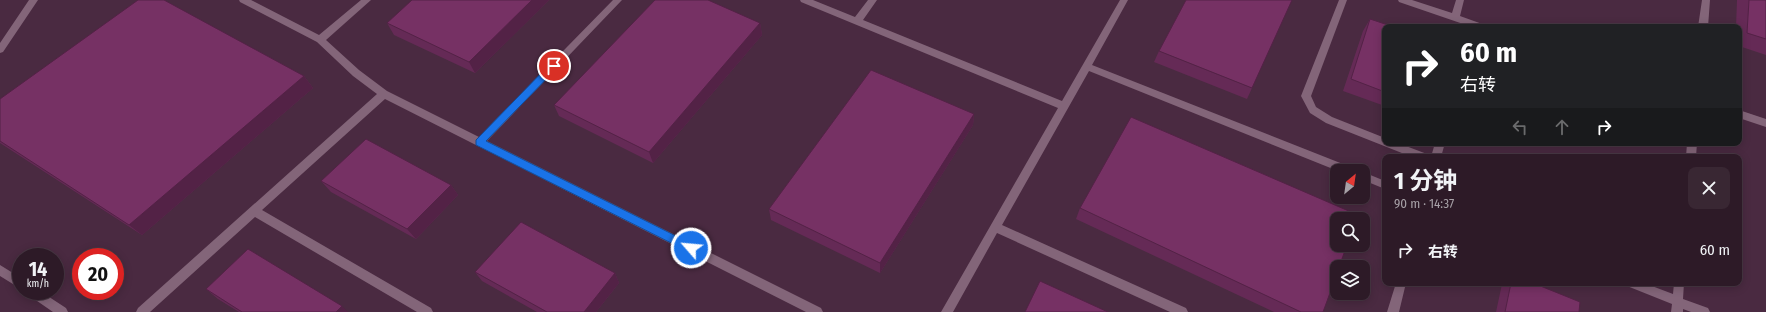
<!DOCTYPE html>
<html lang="zh">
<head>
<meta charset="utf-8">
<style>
  body { margin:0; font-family:"Fira Sans Condensed","Noto Sans SC",sans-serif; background:#392733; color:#f1f3f6; height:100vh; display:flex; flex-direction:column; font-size:15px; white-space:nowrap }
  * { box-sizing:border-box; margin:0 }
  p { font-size:13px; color:#a7a1a7 }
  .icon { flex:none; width:22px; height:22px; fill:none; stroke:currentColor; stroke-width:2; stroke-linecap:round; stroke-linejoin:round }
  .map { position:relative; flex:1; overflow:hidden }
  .drawer { position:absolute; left:1382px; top:154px; width:360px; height:132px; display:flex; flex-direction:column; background:#2d1a27; border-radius:8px; box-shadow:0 2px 10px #0003,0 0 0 1px #483844 }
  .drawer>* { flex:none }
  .guide { position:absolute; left:1382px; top:24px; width:360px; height:122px; border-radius:8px; box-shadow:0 2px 10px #0003,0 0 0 1px #483844; background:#202124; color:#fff; overflow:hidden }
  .needle { width:26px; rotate:29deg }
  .controls { position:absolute; left:1330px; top:164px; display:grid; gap:8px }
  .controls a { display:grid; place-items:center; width:40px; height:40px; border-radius:8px; background:#2d1a27; box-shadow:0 2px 10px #0003,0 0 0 1px #483844; font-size:20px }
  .speed { position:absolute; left:12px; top:248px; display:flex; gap:8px; font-size:20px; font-weight:700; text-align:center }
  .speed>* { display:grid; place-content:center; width:52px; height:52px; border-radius:50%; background:#2d1a27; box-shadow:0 2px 10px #0003,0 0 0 1px #483844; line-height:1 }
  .speed small { font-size:10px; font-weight:400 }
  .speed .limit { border:6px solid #d22; background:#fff; color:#111 }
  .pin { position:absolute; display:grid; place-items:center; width:34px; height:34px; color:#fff; margin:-17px; border:2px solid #fff; border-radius:50%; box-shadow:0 1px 4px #0007 }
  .me { position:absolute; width:44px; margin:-22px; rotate:297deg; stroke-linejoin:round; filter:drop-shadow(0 0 3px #0008) }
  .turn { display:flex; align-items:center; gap:14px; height:84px; padding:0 12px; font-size:18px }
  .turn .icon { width:52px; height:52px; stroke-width:2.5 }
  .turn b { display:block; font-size:28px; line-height:34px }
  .lanes { display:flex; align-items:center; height:38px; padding:0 12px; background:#0003; justify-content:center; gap:20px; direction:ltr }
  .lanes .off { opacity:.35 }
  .round { display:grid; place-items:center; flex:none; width:42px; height:42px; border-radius:8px; background:#392733 }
  .headline { display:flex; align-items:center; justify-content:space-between; height:68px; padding:0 12px }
  h1 { font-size:24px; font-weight:700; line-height:30px }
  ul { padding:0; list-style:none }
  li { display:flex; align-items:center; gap:12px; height:56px; padding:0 12px }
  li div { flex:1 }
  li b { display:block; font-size:15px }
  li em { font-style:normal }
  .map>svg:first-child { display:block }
</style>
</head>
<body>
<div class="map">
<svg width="1766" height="312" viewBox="0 0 1766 312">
  <rect width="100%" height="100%" fill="#3c2234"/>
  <!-- built -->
  <path fill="#4a2a41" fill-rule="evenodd" d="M0,0H1766V312H0ZM1385,27H1739V143H1385ZM1385,157H1739V283H1385ZM1337,171H1363V197H1337ZM1337,219H1363V245H1337ZM21,257H55V291H21ZM81,257H115V291H81ZM1337,267H1363V293H1337Z"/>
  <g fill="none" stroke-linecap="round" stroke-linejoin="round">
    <!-- lane -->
    <path fill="#836579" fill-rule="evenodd" d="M29,0H38L3,52L0,53V43Z
      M239,0H251L319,35L361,0H371L326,40L359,70L387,91L479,137L613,0H622L487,141L821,308L823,312H806L385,99L262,210L431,308L433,312H417L255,217L150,312H136L138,308L377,94L353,76L317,42L240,2Z
      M800,0H813L855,17L868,0H877L863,20L1062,101L1120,0H1128L1092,65L1353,168L1354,171H1338L1089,71L1002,225L1186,308L1188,312H1170L997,233L953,312H941L1058,108L801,2Z
      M1339,0H1347L1311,96L1316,107L1332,117L1385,138V143H1398L1427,154L1428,157H1412L1326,123L1310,113L1301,96Z
      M1398,0H1412L1452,13L1456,0H1464L1460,16L1485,25L1487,27H1472L1399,2Z
      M1702,0H1710L1708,27H1698Z
      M1739,110L1766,119V127L1739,118Z
      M1435,143H1445L1441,157H1431Z
      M1687,143H1697L1696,157H1686Z
      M1363,172L1385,181V189L1363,180Z
      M0,265L21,278V289L0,276Z
      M1396,283H1406L1399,312H1387Z
      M1626,283H1644L1673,294L1674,283H1684L1683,299L1708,308L1710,312H1691L1683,309V312H1671L1672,304L1627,286Z
      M26,291H40L66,308L68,312H53L27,294Z"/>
  </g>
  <!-- wall -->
  <path fill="#652a56" d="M412,0H549L475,73L394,35L387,23Z
    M1737,0H1766V55L1739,46V27H1736Z
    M1370,19L1385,27V101L1382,105L1343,91L1363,31Z
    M760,23L762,35L653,163L559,116L554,105Z
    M1159,51L1252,88L1247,99L1154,62Z
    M304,76L313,88L142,235L0,143V99Z
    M974,114L973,125L880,273L771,220L769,209Z
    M321,181L451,185L458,195L416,239L331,192Z
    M1080,208L1323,312H1274L1076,219Z
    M475,272L615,273L619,283L596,312H537L482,281Z
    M1503,283H1533L1579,312H1496L1502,284Z
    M206,289L348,312H239L218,299Z"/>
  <!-- shaded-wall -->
  <path fill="#532246" d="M532,0H549L475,73L469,62Z
    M760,23L762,35L653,163L649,152Z
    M304,76L313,88L142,235L129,225Z
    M974,114L973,125L880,273V263Z
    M451,185L458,195L416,239L407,229Z
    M615,273L619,283L596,312H584Z
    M342,306L348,312H336Z"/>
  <!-- building -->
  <path fill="#763164" stroke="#532246" d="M138,0H164L304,76L129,225L0,141V99Z
    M412,0H532L469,62L387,23Z
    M655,0H708L760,23L649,152L554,105Z
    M1186,0H1292L1252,88L1159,51Z
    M1749,0H1766V39L1747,33Z
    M1370,19L1394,27H1385V92L1351,79Z
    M871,70L974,114L880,263L769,209Z
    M1131,117L1358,215L1357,219H1337V245H1347L1339,267H1337V274L1323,312H1301L1080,208Z
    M366,139L451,185L407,229L321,181Z
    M521,222L615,273L584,312H547L475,272Z
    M248,249L342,306L336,312H242L206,289Z
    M1040,281L1108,312H1025Z
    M1511,283H1533L1580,302L1579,312H1505Z"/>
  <!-- route -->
  <path fill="#1a73e8" stroke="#114b97" d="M554,62L557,63V68L486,141L694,245L696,248L694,251H687L476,145V140L551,63Z"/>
</svg>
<div class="controls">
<a><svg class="needle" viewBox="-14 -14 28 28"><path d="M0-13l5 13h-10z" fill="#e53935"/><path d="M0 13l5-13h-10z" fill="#a7a1a7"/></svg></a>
<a><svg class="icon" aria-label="search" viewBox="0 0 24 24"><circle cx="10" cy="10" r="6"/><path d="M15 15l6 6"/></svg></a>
<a><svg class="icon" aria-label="layers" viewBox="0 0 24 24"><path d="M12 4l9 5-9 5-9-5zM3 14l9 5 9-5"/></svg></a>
</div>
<div class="speed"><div>14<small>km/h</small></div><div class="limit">20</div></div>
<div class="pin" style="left:554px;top:66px;background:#d93025"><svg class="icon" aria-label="arrive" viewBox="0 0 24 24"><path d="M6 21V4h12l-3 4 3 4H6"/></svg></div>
<svg class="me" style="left:691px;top:248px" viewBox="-20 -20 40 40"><circle r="17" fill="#1a73e8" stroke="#fff" stroke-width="3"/><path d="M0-11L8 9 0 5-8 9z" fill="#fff"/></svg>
<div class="guide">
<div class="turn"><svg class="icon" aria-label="right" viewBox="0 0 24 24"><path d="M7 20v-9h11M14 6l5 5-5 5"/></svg><div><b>60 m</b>右转</div></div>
<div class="lanes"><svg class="icon off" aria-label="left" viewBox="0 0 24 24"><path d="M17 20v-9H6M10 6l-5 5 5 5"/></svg><svg class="icon off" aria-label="ahead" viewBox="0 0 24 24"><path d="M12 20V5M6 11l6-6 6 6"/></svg><svg class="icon" aria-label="right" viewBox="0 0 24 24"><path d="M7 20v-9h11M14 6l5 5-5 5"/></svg></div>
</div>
<section class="drawer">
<div class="headline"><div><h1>1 分钟</h1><p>90 m · 14:37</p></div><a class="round"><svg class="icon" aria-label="close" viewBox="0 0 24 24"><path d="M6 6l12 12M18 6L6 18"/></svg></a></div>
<ul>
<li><svg class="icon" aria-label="right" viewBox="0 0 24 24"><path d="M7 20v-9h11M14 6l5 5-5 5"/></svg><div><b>右转</b></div><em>60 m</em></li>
</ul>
</section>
</div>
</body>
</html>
